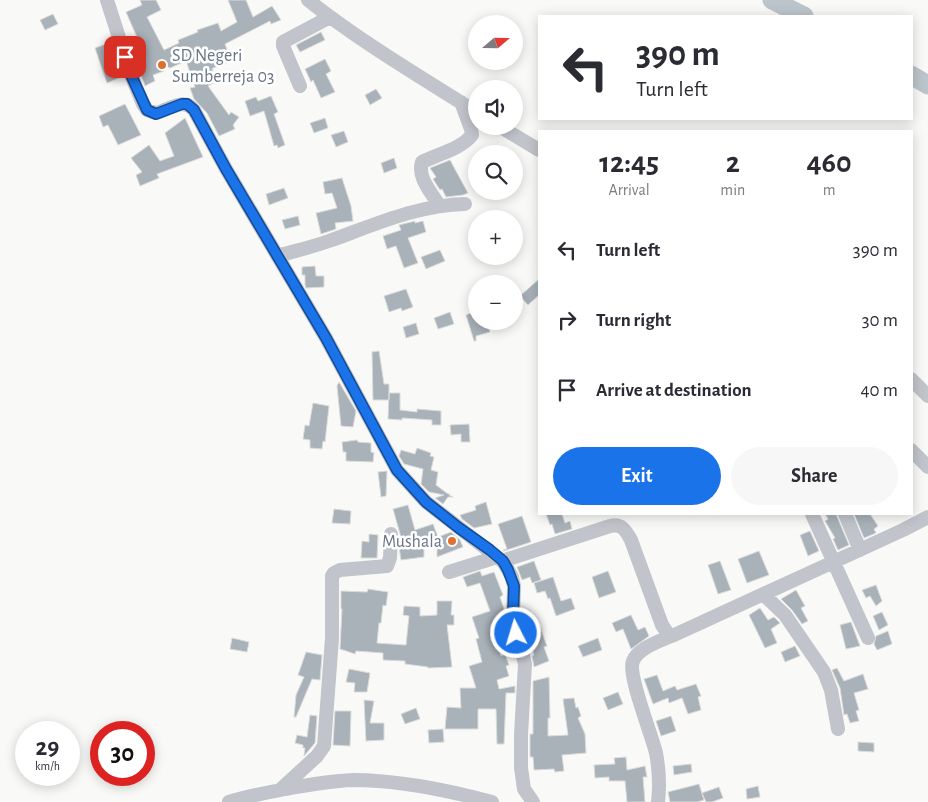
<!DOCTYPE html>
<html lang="en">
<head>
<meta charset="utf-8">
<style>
  body { margin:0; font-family:"Alegreya Sans",sans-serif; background:#f7f7f7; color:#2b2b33; height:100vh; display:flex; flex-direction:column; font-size:19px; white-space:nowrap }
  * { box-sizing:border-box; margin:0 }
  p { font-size:16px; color:#7c7c81 }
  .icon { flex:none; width:28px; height:28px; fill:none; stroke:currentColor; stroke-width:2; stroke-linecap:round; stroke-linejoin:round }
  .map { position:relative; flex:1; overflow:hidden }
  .panel { position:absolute; left:538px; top:130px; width:375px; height:385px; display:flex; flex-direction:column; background:#fff; border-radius:0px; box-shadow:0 2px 12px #0003 }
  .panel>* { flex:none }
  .banner { position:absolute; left:538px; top:15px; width:375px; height:105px; border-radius:0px; box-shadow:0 2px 12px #0003; background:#fff; color:#2b2b33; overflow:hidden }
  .needle { width:32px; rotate:70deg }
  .buttons { position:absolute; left:468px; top:15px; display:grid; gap:10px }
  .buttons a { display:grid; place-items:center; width:55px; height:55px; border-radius:50%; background:#fff; box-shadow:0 2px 12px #0003; font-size:25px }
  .speed { position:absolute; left:15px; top:721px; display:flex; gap:10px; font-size:25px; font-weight:700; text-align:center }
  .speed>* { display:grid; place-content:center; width:65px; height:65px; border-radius:50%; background:#fff; box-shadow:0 2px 12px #0003; line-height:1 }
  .speed small { font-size:12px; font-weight:400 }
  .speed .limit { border:8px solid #d22; background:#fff; color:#111 }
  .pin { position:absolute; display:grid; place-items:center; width:42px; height:42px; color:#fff; margin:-21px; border-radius:10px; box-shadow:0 2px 8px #0006 }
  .me { position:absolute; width:55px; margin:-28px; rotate:355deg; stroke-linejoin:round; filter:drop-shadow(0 0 4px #0008) }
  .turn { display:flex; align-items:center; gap:18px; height:105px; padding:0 15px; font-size:22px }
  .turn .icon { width:65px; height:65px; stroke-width:2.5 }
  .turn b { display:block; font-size:35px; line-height:42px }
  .eta { display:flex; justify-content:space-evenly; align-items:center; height:85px; text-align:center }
  .eta b { font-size:30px; font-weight:700; line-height:35px }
  .action { display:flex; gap:10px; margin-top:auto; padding:10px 15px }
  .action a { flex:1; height:58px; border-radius:30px; background:#1a73e8; color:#fff; font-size:20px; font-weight:700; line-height:58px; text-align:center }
  .action a+a { background:#f7f7f7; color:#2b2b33 }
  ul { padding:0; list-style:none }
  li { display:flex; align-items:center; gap:15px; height:70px; padding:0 15px }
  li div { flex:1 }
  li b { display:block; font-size:19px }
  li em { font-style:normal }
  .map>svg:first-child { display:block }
</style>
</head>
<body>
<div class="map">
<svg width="928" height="802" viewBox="0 0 928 802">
  <rect width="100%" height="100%" fill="#f9faf8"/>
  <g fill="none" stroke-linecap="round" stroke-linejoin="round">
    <!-- river -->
    <path stroke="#bcc5cb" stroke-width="19" d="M772,0L804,16
      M911,75L928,85"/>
  </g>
  <!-- building -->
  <path fill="#a9b1b9" stroke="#dbdcda" d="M140,0H156L161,10L147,17L164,50L179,43L178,40L198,32L197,30L218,23L221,31L237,22L228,0H246L253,17L272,6L281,20L271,24L270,21L225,44L231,61L213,68L212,70L217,81L208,86L229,115L231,112L239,117L233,125L235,129L219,136L207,113L194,99L190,88L195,87L186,61L170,68L166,66L162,68L164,71L153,75L155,81L145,86L136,62L146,58L126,12L142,5Z
    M53,14L58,24L45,30L40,20Z
    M321,32L325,40L300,52L296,45Z
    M109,43L113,53L111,54L121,77L107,83L95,48Z
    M325,59L331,71L326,74L335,92L321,98L313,80L311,82L305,69Z
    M376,89L382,98L370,105L365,95Z
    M271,96L278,112L274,114L285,145L278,148L277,145L274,146L264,111L250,116L245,101L256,97L258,101Z
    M125,104L141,135L118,145L108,125L103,127L99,116Z
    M185,118L203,157L157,174L159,178L140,186L136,175L142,172L131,158L149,145L160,161L174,156L165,133Z
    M325,118L328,128L314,133L310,123Z
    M344,131L348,142L336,147L331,135Z
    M394,158L397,168L384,173L381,163Z
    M450,160L468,193L463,195L446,197L442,189L440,190L433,179L436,177L430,168Z
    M342,178L351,206L353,221L335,223L336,229L321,234L316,213L337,208L332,193L325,194L323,182Z
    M284,188L288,198L269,205L266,194Z
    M298,216L300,225L285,229L282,220Z
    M415,221V223L423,221L426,232L408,238L418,263L404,268L396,246L387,249L383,236L401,230L399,225Z
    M440,250L445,261L426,269L421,257Z
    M315,266L316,276H324V287L306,288L305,285V275H302V267Z
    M539,279V295L528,305L520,296Z
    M406,289L413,307L402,311L401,308L389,312L384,296Z
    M476,311V321H487L490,332L476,336V341H474L466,315Z
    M450,312L454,324L438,329L434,318Z
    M416,323L419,334L406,338L403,327Z
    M379,351L384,384H389V400H373L372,352Z
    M339,382L356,411L353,427L341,426L337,386Z
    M389,393H400V410L417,412V409L441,411V425H432V420L402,418V420L388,419Z
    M313,403L329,406L325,442L323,441L322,449L310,448V440L303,439L305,425L309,426Z
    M469,424L470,442H461V434L451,435L450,425Z
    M357,440L358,442L371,443V452L374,453L373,462L346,461V452H343L342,442Z
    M417,448L431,453L430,456L434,457L431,470L438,472L436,485L448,494H450L449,495L453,497H448L443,504L435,498L444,495L429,492L421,484L423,469L404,464L399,456L401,450L415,454Z
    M387,471L386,496L381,497L378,472Z
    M486,502L492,524L474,528L462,519L460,515L476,510L475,506Z
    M408,505L415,530L433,524L438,537L451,532L460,540L463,547L437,557V549L424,548V557L401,560L399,547V541H402L393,509Z
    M334,509L351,511L350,524L332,523Z
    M546,514H562L565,523L570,521L572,529L555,534L552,524L550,525Z
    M825,514H836L849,545L838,550L833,539L835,538L825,521L828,519Z
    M854,514H870L878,526L874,529L876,533L864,538Z
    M522,516L531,542L504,551L503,550L507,549L498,524Z
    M810,531L819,551L808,556L800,535Z
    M369,534L378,535L377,558H361L362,541L369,542Z
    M759,551L769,575L747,583L738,559Z
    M534,561L541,580L532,583L530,577L522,580L517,567Z
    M720,561L731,590L718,594L708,565Z
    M480,571L482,576L494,572L503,595L500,597L504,609L505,621L493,625L501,656L505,654L509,665L506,666L509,676L497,680L499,689L515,686V693H506L504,744H497L496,709H478V729H445L447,707L461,708L460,688H476L469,666L482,662L476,639L479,638L472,617L490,611L480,583L467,587L463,577Z
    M608,571L616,592L599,598L592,577Z
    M553,577L561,601L571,598L575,609L556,616L550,598L548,599L545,591L537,593L534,583Z
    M876,585L882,601L876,606L870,596L866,598L862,590Z
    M368,589L388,592L386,606L383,605L381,623H379L377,643L406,645L409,616L403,615L404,606L420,607V616L437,615V601H452L451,615H454V625H447L452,667L428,668V667L405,664V661L383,660V653L356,651L355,654L340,649L342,609H341V591L367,592Z
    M796,590L805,606L801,608L808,621L802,624L792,610L781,599Z
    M760,608L768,620L774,617L780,623L771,629L777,643L765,648L749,615Z
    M882,612L888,625L879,630L873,616Z
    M631,615L638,630L645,627L649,636L631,649L623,629L616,632L612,623Z
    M531,616L536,628L540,627L547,646L544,647L549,661L534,667L532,656L534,655L523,619Z
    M851,622L860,646L846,649L840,625Z
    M888,631L892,644L877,650L874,644L876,636Z
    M232,638L249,642L247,652L230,649Z
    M598,638L602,650L583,657L578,646Z
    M795,646L800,656L785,662L781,652Z
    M306,652L322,655L320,680L312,679L296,717H294L296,695L304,677L298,675Z
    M837,668L844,681L863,674L868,689L854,693L859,710L856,711L859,721L850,723L847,714L844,715L840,688L832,670Z
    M349,669L370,673L367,692H354L355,683L346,682Z
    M657,675L663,691L675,686L677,690L696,684L701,696L698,697L701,710L688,714L682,698L669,703L668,698L653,704L644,679Z
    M549,677L550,718H548V736L568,735L563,699L574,698L576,708L578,707L581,716L578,718L585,734L586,753L562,755L564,771L555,772L554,769L534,770L533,757H530V734H533V681Z
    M618,692L623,704L608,710L603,698Z
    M364,700L374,701L370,723H384V740L366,741Z
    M416,708L420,719L405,724L401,714Z
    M335,711H351L350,746L333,745Z
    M310,715L317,716L315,743L304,756L305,748H303V745L295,743L297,735L307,737Z
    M671,716L676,731L661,736L656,721Z
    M443,729L444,742L429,743L428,730Z
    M858,742L874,743V752L858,751Z
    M626,757L627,770L645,766L647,777H643L645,802H627L625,781H609V777L595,778L594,765L615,764L614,758Z
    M691,764L692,772L674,775L673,766Z
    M699,784L704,800L697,802H670L668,792Z
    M758,786L760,797L747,799L746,789Z
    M719,787L723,798L712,802H706L702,793Z"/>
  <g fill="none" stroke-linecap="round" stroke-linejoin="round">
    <!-- minor -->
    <path stroke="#c1c4ca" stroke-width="14" d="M107,0L131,75L143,104L147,110L156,113C169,110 183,97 194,110L226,169L326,338L397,470L426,502L502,561L610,526C622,523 626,531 631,540L662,625L668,634L672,636L903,530L928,517
      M308,0C361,42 419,76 476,112
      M300,86L283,46V42L330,17
      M499,126L539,150
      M439,205C431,192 417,177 422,162C438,154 461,149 472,135L471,129L461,102
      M277,256C295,251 312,247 329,241C374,225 417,205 465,204
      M911,379L928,396
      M911,450L928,467
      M812,514L868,638
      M845,514L860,550
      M503,561L512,577L514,586L513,617L525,664L521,735V768L524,789L533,802
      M449,572L497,557
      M763,594L785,615L824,672L831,690L838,729
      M280,790L317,756L324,746L332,638V576L334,573L340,570L387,566L390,558L391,534
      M229,802C247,796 266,793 285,789C307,785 330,781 353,780C399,780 447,790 492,802
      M658,802C660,785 659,769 656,753C652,735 627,674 633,661C638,648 659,642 670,636"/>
  </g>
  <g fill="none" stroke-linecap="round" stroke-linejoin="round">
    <defs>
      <path id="route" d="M125,57L131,75L147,110L156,114L182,104H187L194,110L226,169L326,338L397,470L426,502L459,528L490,550L503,561L508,570L514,586L513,617L516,633"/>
    </defs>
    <!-- route casing -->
    <use href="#route" stroke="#114b97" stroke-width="12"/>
    <!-- route -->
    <use href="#route" stroke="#1a73e8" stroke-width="9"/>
  </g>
  <!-- markers -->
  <g fill="#e07031" stroke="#fff" stroke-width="2">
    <circle cx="162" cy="65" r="5"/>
    <circle cx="452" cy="541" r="5"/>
  </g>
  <g text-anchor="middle" stroke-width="5" stroke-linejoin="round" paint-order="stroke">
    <!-- poi labels -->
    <g font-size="18" fill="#697688" stroke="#fff" text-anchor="start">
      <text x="172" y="61">SD Negeri<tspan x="172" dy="21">Sumberreja 03</tspan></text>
      <text x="442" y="547" text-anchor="end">Mushala</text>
    </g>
  </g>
</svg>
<div class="buttons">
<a><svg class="needle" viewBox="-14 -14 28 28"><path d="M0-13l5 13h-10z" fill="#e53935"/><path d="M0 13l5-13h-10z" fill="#7c7c81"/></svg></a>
<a><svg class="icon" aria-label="sound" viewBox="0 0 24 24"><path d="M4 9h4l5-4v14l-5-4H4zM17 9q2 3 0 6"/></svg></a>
<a><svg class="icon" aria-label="search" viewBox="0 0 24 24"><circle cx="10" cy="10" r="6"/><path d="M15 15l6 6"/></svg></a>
<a>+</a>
<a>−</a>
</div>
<div class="speed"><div>29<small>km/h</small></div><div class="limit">30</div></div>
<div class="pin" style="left:125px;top:57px;background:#d93025"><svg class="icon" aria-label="arrive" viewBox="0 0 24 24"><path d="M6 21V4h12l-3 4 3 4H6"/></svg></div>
<svg class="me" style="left:516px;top:633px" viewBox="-20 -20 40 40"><circle r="17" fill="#1a73e8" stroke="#fff" stroke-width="3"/><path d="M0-11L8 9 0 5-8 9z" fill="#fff"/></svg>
<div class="banner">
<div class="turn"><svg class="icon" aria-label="left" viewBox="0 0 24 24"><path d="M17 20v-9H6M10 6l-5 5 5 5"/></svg><div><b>390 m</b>Turn left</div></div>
</div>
<section class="panel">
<div class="eta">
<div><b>12:45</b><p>Arrival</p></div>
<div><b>2</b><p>min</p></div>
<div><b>460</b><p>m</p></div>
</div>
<ul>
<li><svg class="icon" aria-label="left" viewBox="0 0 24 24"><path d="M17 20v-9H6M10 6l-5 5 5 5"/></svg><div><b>Turn left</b></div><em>390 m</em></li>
<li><svg class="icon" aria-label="right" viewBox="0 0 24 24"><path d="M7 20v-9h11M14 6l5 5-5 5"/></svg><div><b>Turn right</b></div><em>30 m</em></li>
<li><svg class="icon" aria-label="arrive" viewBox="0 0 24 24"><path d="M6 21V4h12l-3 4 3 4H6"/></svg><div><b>Arrive at destination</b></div><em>40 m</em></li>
</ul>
<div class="action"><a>Exit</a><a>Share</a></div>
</section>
</div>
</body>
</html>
